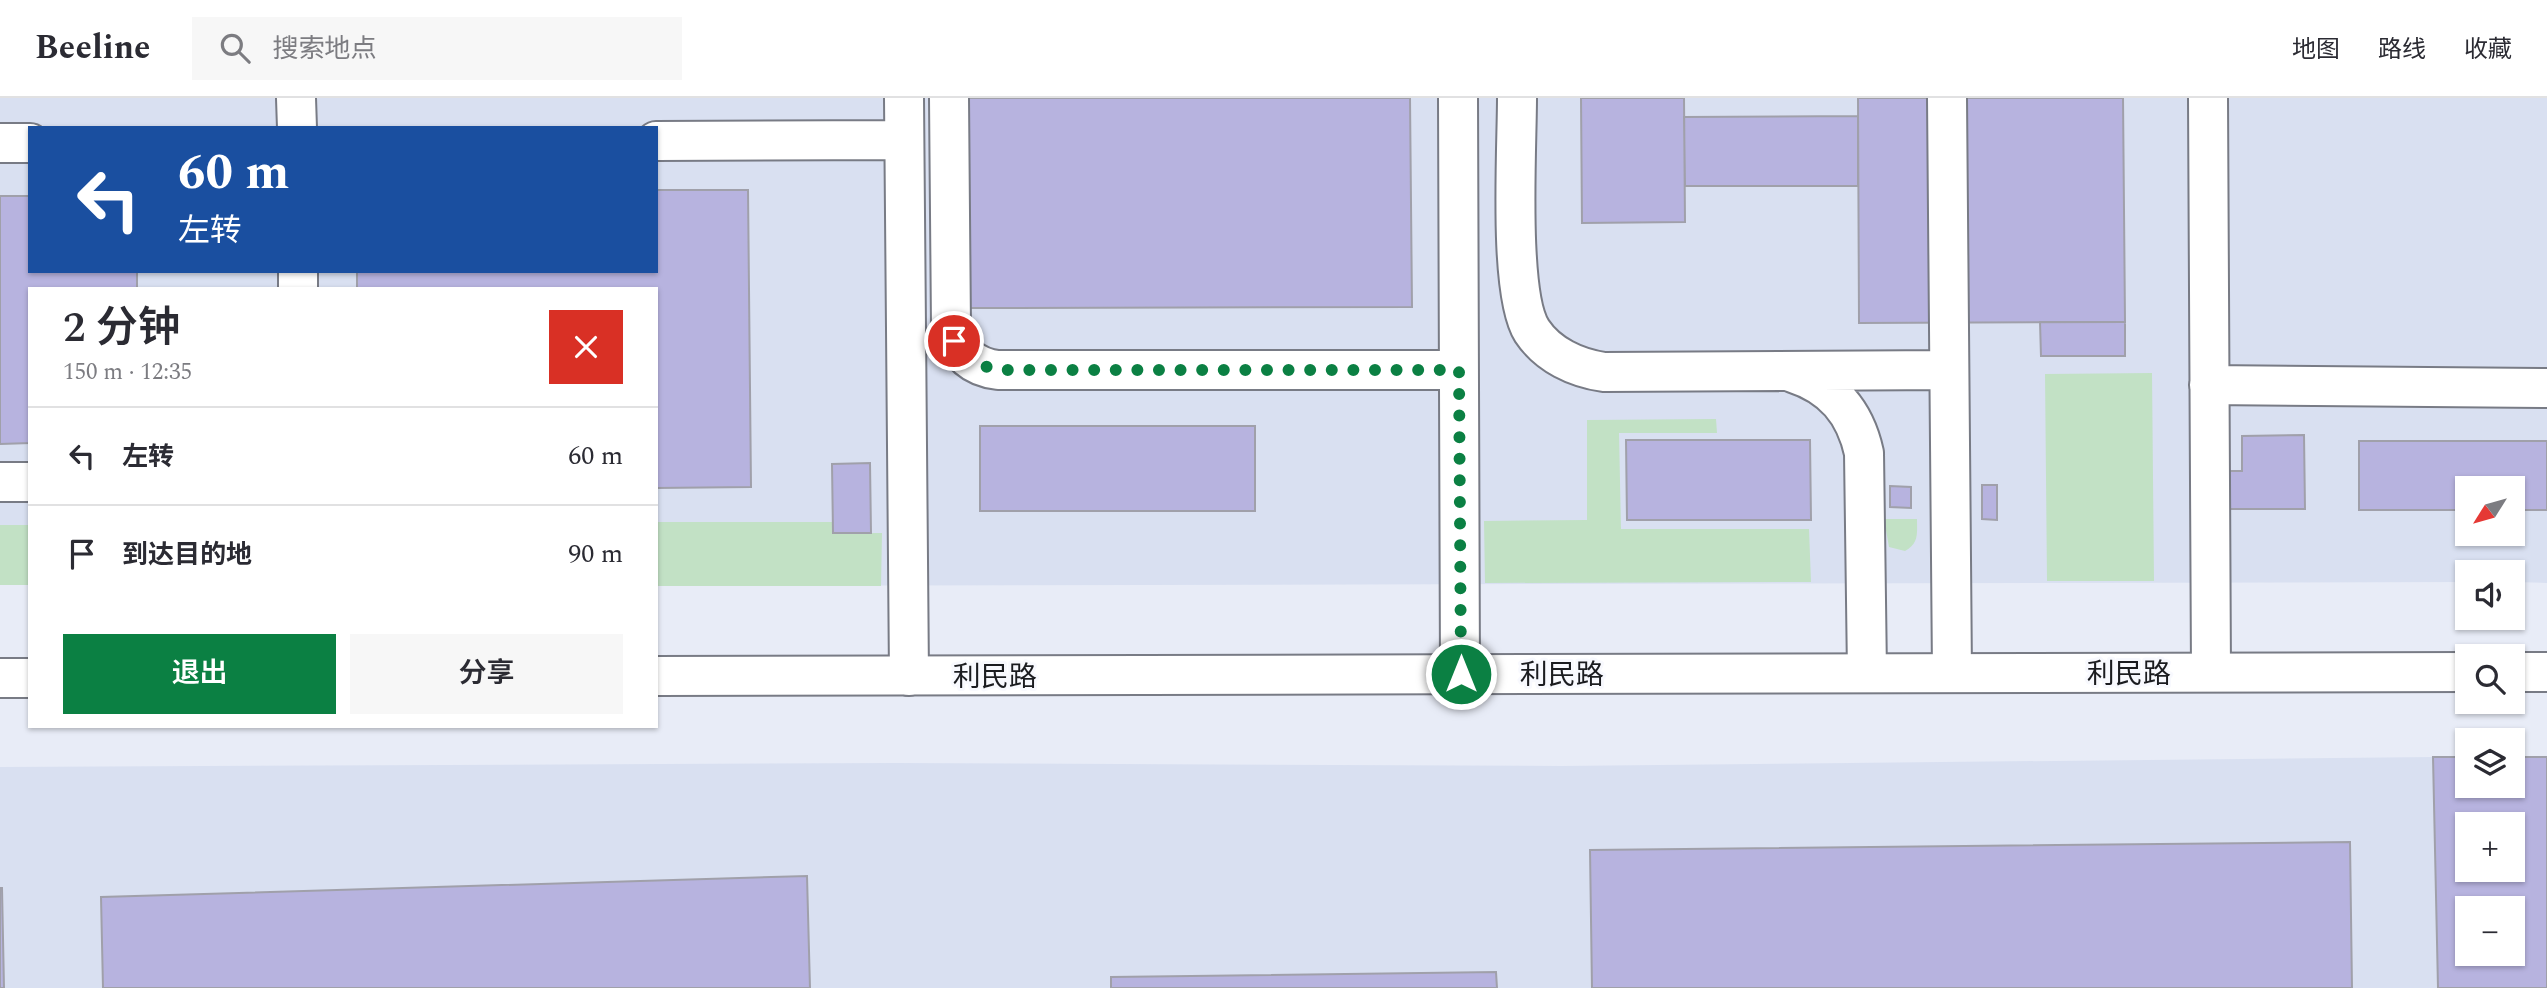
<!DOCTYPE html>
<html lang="zh">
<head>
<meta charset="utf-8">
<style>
  body { margin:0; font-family:Spectral,"Noto Sans SC",serif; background:#f7f7f7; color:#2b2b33; height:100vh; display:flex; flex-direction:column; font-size:26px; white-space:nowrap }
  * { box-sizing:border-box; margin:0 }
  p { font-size:23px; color:#7c7c81 }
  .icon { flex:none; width:38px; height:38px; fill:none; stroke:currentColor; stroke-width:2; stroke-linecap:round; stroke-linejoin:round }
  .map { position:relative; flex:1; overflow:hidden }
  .panel { position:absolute; left:28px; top:189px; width:630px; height:441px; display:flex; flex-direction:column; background:#fff; border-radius:0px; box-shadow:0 2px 5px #0004 }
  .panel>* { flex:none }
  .guide { position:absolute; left:28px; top:28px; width:630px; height:147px; border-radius:0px; box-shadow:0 2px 5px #0004; background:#1a4fa0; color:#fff; overflow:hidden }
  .needle { width:46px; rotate:233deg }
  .controls { position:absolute; left:2455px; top:378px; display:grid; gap:14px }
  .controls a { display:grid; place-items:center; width:70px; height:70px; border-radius:0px; background:#fff; box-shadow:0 2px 5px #0004; font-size:35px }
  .pin { position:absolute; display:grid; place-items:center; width:60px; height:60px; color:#fff; margin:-30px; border:4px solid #fff; border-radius:50%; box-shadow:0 2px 7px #0007 }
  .me { position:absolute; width:77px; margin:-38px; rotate:0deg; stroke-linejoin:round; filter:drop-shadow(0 0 5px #0008) }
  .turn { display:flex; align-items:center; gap:24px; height:147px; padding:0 35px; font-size:32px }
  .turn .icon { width:91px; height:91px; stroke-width:2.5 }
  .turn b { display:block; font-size:49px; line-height:60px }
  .round { display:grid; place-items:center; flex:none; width:74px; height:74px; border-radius:0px; background:#f7f7f7 }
  .headline { display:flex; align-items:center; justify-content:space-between; height:119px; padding:0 35px }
  h1 { font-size:42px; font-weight:600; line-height:52px }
  .primary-button { display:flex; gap:14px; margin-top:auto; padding:14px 35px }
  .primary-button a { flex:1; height:80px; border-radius:0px; background:#0b8043; color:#fff; font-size:28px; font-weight:600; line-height:80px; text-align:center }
  .primary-button a+a { background:#f7f7f7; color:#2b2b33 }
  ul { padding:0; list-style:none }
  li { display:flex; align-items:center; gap:21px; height:98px; padding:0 35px; border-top:2px solid #e1e1e2 }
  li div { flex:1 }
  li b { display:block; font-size:26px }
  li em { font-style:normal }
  header { display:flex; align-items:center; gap:42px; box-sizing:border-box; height:98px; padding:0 35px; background:#fff; border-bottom:2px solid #e1e1e2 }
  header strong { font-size:33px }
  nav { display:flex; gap:38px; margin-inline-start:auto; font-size:24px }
  .search { width:490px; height:63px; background:#f7f7f7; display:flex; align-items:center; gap:18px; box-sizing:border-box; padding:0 24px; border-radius:0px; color:#7c7c81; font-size:26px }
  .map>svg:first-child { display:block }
</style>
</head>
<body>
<header>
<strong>Beeline</strong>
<div class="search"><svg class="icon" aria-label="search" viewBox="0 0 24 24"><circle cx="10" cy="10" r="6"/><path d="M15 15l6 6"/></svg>搜索地点</div>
<nav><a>地图</a><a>路线</a><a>收藏</a></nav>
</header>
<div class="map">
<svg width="2547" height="890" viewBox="0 0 2547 890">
  <rect width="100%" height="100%" fill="#e8ecf7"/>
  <!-- built -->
  <path fill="#d9e0f1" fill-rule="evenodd" d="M0,0H2547V485L2513,484V474H2468L2467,484L656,488V191H30V487H0ZM30,30H656V173H30ZM2468,390H2513V436H2468Z
    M2433,659L2438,890H0V669L895,665L1561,668Z"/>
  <!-- green -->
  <path fill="#c2e1c5" d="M2152,275L2154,483H2047L2045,276Z
    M1716,321L1717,335H1619L1621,431H1809L1811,484L1485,485L1484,423L1587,422V322Z
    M1884,421H1917C1917,436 1919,445 1905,453L1889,449Z
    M656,424H833V435H882L881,488H656Z
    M0,427H30V487H0Z"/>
  <!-- building -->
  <path fill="#b7b3df" stroke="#a0a0aa" stroke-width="2" fill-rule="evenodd" d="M966,0H1410L1412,209L967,210Z
    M1581,0H1684L1685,124L1582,125Z
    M1858,0H2123L2125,224L1859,225Z
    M1858,18V88H1685L1684,19Z
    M656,92H748L751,389L656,390V191H357V173H656Z
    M0,98H30V173H137V191H30V345L0,346Z
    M2040,224H2125V258H2041Z
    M980,328H1255V413H980Z
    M2304,337L2305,411H2223V373H2242V338Z
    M1626,342H1810L1811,422H1627Z
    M2359,343H2547V412H2513V390H2468V412H2359Z
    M870,365L871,435H833L832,366Z
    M1982,387H1997V422L1982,421Z
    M1890,388L1911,389V410L1890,409Z
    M2433,659H2468V688H2513V659H2547V890H2438ZM2468,726H2513V772H2468ZM2468,810H2513V856H2468Z
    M2350,744L2352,890H1592L1590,752Z
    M807,778L810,890H103L101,799Z
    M0,790H2L4,890H0Z
    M1496,874L1497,890H1111V879Z"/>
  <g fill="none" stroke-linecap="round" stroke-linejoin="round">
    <defs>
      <path id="minor" d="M296,0L297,30
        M904,0L909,578
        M949,0L951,230C958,255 973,269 998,272H1459
        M1458,0L1460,576
        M1517,0C1517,50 1508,196 1532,233C1548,257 1576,270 1604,274L1949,272
        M1947,0L1952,575
        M2208,0L2211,574
        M656,43L904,42
        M0,45H30
        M298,173V191
        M1793,275C1833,288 1855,314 1864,355L1867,575
        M2209,287L2547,290
        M0,384H30"/>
      <path id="major" d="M2513,574H2547
        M656,578L2468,574
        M0,580H30"/>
    </defs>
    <!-- minor casing -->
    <use href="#minor" stroke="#787b85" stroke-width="42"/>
    <!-- major casing -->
    <use href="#major" stroke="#787b85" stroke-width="42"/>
    <!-- minor -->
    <use href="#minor" stroke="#fff" stroke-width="38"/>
    <!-- major -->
    <use href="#major" stroke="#fff" stroke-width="38"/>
  </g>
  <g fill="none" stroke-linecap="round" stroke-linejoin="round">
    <!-- route -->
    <path stroke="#0b8043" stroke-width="12" stroke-dasharray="0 21.6" d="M954,243L973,265L998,272H1459L1461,576"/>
  </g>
  <g text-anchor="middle" stroke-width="6" stroke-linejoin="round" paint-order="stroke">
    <!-- street labels -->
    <g font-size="28" fill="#1b1c20" stroke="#f8f9fe">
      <text x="2129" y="585">利民路</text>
      <text x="1562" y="586">利民路</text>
      <text x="995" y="588">利民路</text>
    </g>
  </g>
</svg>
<div class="controls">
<a><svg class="needle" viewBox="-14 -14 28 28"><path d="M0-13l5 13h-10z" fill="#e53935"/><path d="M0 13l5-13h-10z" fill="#7c7c81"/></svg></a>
<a><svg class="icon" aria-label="sound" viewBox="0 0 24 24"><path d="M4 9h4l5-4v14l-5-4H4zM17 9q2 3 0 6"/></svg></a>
<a><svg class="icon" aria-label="search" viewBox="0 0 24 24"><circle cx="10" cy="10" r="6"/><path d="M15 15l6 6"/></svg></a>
<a><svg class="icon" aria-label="layers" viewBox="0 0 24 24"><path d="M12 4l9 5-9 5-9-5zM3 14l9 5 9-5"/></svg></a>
<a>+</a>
<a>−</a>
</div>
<div class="pin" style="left:954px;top:243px;background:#d93025"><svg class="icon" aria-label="arrive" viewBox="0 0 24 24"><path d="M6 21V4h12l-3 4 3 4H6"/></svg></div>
<svg class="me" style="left:1461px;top:576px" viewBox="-20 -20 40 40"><circle r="17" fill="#0b8043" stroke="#fff" stroke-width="3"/><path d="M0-11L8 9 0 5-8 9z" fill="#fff"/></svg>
<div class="guide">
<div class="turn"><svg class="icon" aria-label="left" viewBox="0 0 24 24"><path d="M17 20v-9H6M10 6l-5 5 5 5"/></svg><div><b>60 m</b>左转</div></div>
</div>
<section class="panel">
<div class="headline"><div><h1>2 分钟</h1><p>150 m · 12:35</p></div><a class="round" style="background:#d93025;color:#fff"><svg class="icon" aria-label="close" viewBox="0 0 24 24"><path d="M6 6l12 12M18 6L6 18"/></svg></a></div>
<ul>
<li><svg class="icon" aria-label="left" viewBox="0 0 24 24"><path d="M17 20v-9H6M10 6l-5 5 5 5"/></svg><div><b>左转</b></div><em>60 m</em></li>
<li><svg class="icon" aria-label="arrive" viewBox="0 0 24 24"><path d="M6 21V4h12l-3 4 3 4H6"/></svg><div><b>到达目的地</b></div><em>90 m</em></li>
</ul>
<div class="primary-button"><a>退出</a><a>分享</a></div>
</section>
</div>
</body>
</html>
